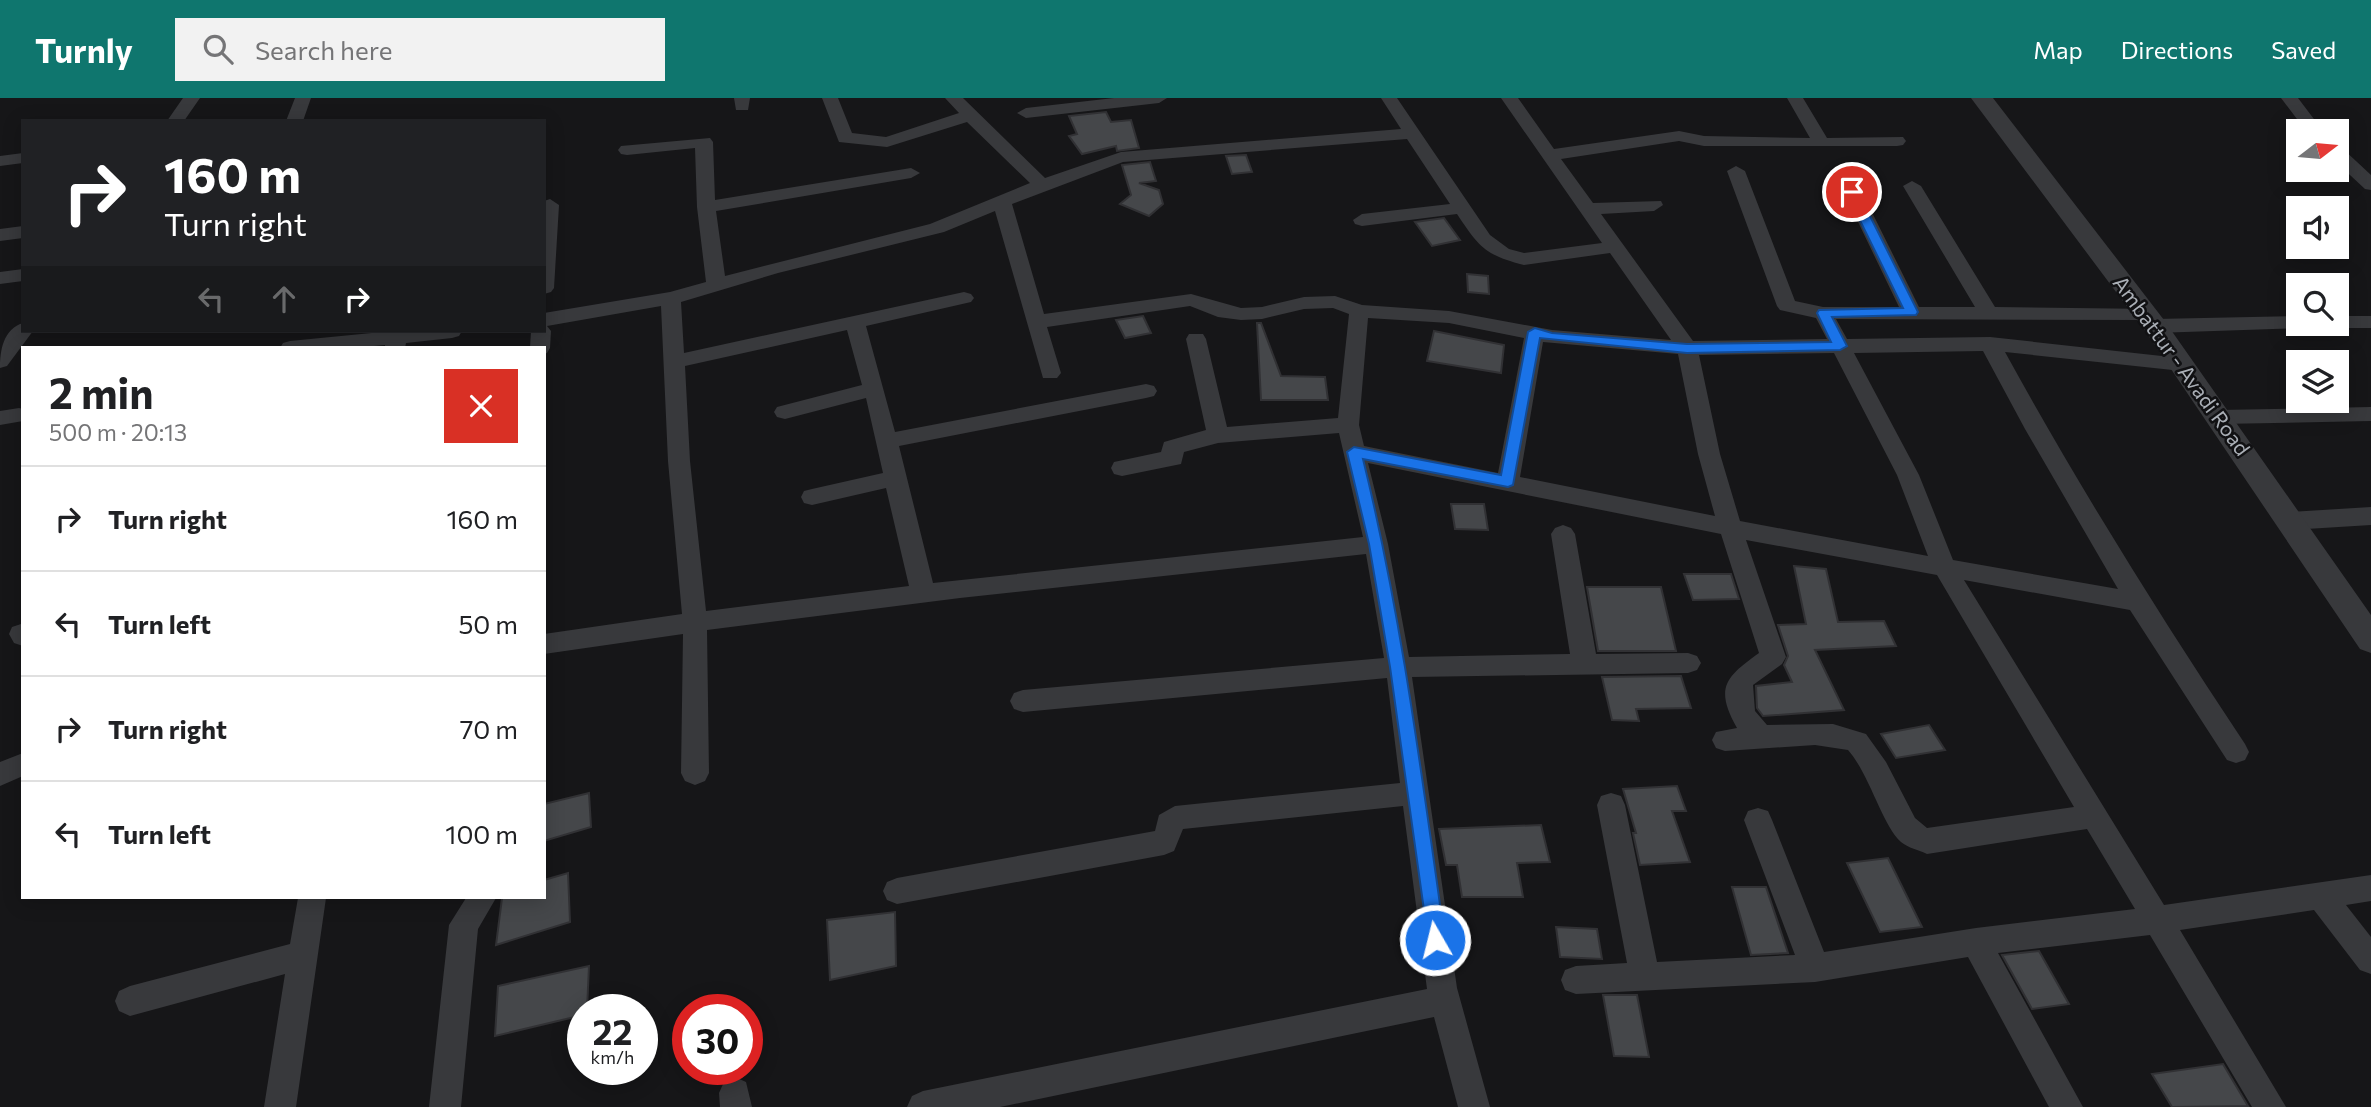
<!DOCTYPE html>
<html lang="en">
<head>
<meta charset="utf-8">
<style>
  body { margin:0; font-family:Commissioner,sans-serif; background:#f2f2f2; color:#202124; height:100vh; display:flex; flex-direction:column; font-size:26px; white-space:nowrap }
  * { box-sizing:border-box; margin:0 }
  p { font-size:23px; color:#757577 }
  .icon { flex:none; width:38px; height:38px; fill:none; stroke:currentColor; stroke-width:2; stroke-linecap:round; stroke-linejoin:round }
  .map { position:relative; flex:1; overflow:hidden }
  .panel { position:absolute; left:21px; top:248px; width:525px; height:553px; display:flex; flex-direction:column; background:#fff; border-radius:0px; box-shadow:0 4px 18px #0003 }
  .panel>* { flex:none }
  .top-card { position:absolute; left:21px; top:21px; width:525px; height:214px; border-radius:0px; box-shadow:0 4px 18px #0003; background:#202124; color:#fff; overflow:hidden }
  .needle { width:46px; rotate:74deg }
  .buttons { position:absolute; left:2286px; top:21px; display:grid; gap:14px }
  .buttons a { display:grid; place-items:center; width:63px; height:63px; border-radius:0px; background:#fff; box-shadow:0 4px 18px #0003; font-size:35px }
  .speed { position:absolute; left:567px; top:896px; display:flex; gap:14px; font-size:35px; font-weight:700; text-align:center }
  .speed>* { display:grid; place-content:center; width:91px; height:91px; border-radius:50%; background:#fff; box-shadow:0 4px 18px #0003; line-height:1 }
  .speed small { font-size:18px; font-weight:400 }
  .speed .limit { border:10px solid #d22; background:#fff; color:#111 }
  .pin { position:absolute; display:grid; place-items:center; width:60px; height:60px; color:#fff; margin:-30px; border:4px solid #fff; border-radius:50%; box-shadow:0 2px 7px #0007 }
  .me { position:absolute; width:77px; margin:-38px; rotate:352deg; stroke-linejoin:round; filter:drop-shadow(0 0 5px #0008) }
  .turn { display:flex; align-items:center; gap:24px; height:147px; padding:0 28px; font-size:32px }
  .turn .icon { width:91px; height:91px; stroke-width:2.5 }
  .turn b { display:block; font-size:49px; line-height:60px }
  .lanes { display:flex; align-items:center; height:66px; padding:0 28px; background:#0003; justify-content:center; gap:35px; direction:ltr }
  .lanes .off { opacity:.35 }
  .round { display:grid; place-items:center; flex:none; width:74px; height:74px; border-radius:0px; background:#f2f2f2 }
  .headline { display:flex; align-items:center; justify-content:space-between; height:119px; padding:0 28px }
  h1 { font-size:42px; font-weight:700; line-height:52px }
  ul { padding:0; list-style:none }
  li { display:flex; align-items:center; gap:21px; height:105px; padding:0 28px; border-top:2px solid #e0e0e0 }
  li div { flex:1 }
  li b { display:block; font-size:26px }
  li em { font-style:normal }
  header { display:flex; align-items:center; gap:42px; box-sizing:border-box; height:98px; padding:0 35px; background:#0f766e; color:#fff }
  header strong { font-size:33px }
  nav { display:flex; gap:38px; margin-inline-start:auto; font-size:24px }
  .search { width:490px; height:63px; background:#f2f2f2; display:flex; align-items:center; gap:18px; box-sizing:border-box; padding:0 24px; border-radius:0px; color:#757577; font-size:26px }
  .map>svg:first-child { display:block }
</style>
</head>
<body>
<header>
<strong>Turnly</strong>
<div class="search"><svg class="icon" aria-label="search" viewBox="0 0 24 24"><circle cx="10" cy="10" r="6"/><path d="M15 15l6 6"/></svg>Search here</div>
<nav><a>Map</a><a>Directions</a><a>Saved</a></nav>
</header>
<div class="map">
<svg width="2371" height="1009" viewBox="0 0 2371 1009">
  <rect width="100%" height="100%" fill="#161618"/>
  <!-- building -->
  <path fill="#45474a" stroke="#313134" stroke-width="2" d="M1106,14L1111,24L1131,22L1139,50L1117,53L1116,48L1082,56L1069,38L1077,36L1069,18Z
    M1246,57L1252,74L1232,76L1226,58Z
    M1150,64L1156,83L1139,85L1159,92L1163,106L1149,118L1120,106L1131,97L1122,67Z
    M1444,120L1460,142L1432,148L1415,124Z
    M1467,176L1488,178L1489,196L1468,194Z
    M1143,218L1151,235L1125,240L1116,222Z
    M1257,225H1261L1281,278L1325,279L1328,302H1261Z
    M1434,233L1504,247L1501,275L1427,263Z
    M1451,406H1484L1488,432L1455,431Z
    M1794,468L1826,471L1838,524L1884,523L1896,548L1815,552L1844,612L1763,618L1757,610L1756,588L1792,584L1784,567L1788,558L1778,527L1806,526Z
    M1684,476H1731L1739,501L1693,502Z
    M1587,489H1661L1676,553H1598Z
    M1681,578L1691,610L1636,611L1639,623L1612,622L1602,579Z
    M1929,627L1945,652L1896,660L1881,636Z
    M1677,688L1686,713H1672L1690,764L1640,767L1633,735H1636L1623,691Z
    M589,695L591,729L544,743V706Z
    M1541,727L1550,764L1517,765L1523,799H1462L1457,767H1446L1439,731Z
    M1888,760L1922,829L1880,834L1847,765Z
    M568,775L570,824L496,847L502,800H544V782Z
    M1732,789H1766L1788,855L1751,857Z
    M895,814L896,868L830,882L827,822Z
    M1556,829L1597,831L1602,861L1560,859Z
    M2039,853L2069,906L2032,911L2002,857Z
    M589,868L587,912H583V917L495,938L498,888Z
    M1603,897H1637L1649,959L1614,958Z
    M2223,966L2248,1008L2172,1009L2152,976Z"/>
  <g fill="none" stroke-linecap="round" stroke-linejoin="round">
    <!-- minor -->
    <path fill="#38393c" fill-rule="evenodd" d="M183,0H200L184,23H167Z
      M295,0H311L303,23H286Z
      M734,0H750L748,12H736Z
      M822,0H838L852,35L886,39L959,15L945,0H963L1045,80L1121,54L1401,31L1381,0H1397L1490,137L1509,151L1524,155L1602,145L1501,0H1518L1554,51L1679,33L1704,38L1810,40L1787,0H1803L1827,40L1903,39L1906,43L1903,47L1897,48H1704L1679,43L1561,61L1593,105L1661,103L1663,107L1654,113L1601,116L1693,243L1827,241L1816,220L1780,212L1777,208L1727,73L1736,68L1745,73L1795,203L1823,209H1899L1833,72L1842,67L1851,72L1919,209H1975L1903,88L1912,83L1921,88L1995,209L2153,211L2156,216L2153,221L2146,222L1836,221L1847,241L1990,239L2189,261L2192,266L2189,271L2182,273L2005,254C2079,389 2160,518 2245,646L2249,654L2245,662L2236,665L2227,662L2130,512L1964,482L2164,807L2371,777V803L2346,807L2371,839V876L2360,872L2314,812L2180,832L2286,1009H2252L2150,837L1998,855L2083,1009H2049L1968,859L1815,884L1576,896L1565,892L1561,882L1565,872L1576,868L1627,865L1597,707L1601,698L1611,695L1621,698L1625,707L1657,864L1795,857L1744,722L1748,713L1758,710L1768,713L1772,722L1824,854L1976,830L2135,811L2087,731L1927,756C1919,752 1908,750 1901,744C1882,727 1870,677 1848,652L1815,647L1725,653L1716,650L1712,642L1716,634L1737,630C1714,589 1726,579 1759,555L1721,436L1368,365L1388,446L1409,559L1570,556L1551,436L1555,430L1563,427L1571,430L1575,436L1596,556L1688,555L1697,558L1701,565L1697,572L1688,575L1412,579L1457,890L1490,1009H1458L1434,919L1000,1009H907L912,998L923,993L1427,891L1403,708L1183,731L1174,753L1164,757L897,806L887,802L883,793L887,784L897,780L1155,733L1159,717L1175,708L1400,685L1387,580L1023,614L1014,611L1010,603L1014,595L1023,592L1384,560L1366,456L960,500L707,532L709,675L705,683L695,687L685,683L681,675L683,536L544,556V536L682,516L668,363L661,208L547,228L551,233L550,250L547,255L544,256V250H530L531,233H544V215L670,194L706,184L697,109L695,50L627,57L621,56L618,52L621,48L710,40L713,44L715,102L911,70L920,75L911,80L716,113L725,178L930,126L1030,85L967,24L887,49L839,44ZM1407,41L1450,106L1362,116L1353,122L1355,126L1362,128L1457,116C1479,149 1485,157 1524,167L1610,155L1671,242L1552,232L1449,213L1362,207L1335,198L1304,199L1262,209L1241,210L1191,196L1044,216L1012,106L1123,64ZM995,113L1043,280H1057L1061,275L1047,229L1190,208L1218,219L1241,222L1262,221L1304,211L1333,210L1349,216L1338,320L1227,329L1206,241L1203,236H1189L1186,241L1206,332L1164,344L1161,354L1114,364L1111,370L1114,376L1122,378L1181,366L1184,354L1218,345L1339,335L1363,439L933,485L899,348L1146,300L1154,298L1157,293L1154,288L1146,286L895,334L866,228L971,204L974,200L971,196L964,194L684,255L681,204L778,175L944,134ZM1368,220L1449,225L1524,240L1498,375L1364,348L1359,327ZM847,232L862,287L777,309L774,314L777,319L785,321L866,300L883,375L812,391L804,393L801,399L804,405L812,407L886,390L909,488L706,513L690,363L685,268ZM1543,244L1678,256L1698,356L1715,418L1520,379ZM1983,253L2025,331L2118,491L1953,462L1919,377L1854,255ZM1834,255L1897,377L1928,458L1740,423L1720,356L1699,257ZM1746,442L1937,477L2074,709L1927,730L1915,720L1886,664L1866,636L1833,626L1767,627L1755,613L1753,587L1782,566L1786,559Z
      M1114,0H1167L1159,5L1026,20L1017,15L1026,10Z
      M2281,0H2298L2323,33H2306Z
      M2336,49L2342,50L2371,77V92L2365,91L2336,64Z
      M23,55V65L0,68V58Z
      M550,101L559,107L554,190L551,194L544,196V103Z
      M23,128V140L0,143V131Z
      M23,171V183L0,186V174Z
      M2298,218V226H2308L2305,230L2155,235L2148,233L2145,228L2148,223L2155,221Z
      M2336,218H2371V230H2329L2326,226H2336Z
      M23,225V233H33L7,268L0,270C0,253 3,231 23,225Z
      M392,233H462L459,238L452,240L406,245L405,250H385V247L352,250H280L283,245L290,243Z
      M2371,309V323L2219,326L2211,324L2208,319L2211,314L2219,312Z
      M19,310L23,311V323L0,327V313Z
      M2371,409V427L2290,432L2282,429L2278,423L2282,417L2290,414Z
      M21,526L23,527V548L14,545L9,536L12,529Z
      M23,655V678L0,688V664Z
      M298,800H326L296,1009H264L285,876L130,918L119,913L115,903L119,893L130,888L290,846Z
      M466,800H496L478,831L461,1009H429L449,827Z
      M735,979L746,984L752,1009H720L719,995L724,984Z"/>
    <!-- tertiary -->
    <path fill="#38393c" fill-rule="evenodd" d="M1971,0H1993L2164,222L2371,517V555L2360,551L2146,234Z"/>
  </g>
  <!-- route -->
  <path fill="#1a73e8" stroke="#114b97" stroke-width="2" d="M1852,90L1858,94L1918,214L1916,217L1832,219L1847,248L1840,252L1687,255L1540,240L1513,387L1508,389L1363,361C1402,519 1422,680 1445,842L1442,848L1435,851L1429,848L1390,569L1369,446L1347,354L1354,349L1501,377L1528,234L1535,230L1552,235L1687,246L1831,244L1817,215L1819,212L1903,210L1846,94Z"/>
  <g text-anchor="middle" stroke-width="5" stroke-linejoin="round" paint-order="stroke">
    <!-- street labels -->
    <g font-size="21" fill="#aaafb6" stroke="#111113">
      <text transform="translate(2181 268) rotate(54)" y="7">Ambattur - Avadi Road</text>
    </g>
  </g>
</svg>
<div class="buttons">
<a><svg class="needle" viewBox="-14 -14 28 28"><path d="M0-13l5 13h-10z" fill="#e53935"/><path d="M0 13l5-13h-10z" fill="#757577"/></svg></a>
<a><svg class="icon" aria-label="sound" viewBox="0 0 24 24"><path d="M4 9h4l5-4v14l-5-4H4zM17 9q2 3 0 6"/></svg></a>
<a><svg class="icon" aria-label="search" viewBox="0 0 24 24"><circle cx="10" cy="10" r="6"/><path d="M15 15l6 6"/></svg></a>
<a><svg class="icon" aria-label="layers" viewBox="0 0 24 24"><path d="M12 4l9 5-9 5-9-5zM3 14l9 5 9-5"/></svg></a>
</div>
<div class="speed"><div>22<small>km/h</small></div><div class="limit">30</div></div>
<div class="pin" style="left:1852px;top:94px;background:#d93025"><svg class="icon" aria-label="arrive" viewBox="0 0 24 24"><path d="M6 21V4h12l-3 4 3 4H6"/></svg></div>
<svg class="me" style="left:1435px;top:842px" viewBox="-20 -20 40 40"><circle r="17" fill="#1a73e8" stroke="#fff" stroke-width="3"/><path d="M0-11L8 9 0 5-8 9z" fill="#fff"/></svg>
<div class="top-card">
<div class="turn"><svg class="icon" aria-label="right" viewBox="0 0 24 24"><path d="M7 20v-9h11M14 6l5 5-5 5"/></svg><div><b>160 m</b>Turn right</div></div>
<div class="lanes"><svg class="icon off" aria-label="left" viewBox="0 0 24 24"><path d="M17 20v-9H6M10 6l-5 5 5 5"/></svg><svg class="icon off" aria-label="ahead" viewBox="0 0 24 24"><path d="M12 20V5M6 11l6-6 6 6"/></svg><svg class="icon" aria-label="right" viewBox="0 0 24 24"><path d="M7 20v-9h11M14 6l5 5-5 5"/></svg></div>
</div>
<section class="panel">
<div class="headline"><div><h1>2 min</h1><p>500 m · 20:13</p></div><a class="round" style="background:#d93025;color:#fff"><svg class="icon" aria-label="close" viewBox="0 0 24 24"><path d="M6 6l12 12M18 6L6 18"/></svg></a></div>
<ul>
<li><svg class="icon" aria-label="right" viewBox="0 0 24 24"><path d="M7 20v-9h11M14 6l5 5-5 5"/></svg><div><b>Turn right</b></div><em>160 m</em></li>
<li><svg class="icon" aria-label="left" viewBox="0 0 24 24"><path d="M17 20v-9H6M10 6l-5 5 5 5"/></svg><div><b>Turn left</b></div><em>50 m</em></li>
<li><svg class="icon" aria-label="right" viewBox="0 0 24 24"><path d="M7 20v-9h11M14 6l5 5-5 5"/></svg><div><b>Turn right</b></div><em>70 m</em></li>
<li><svg class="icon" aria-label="left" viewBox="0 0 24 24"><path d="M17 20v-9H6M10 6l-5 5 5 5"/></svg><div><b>Turn left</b></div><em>100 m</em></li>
</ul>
</section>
</div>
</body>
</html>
